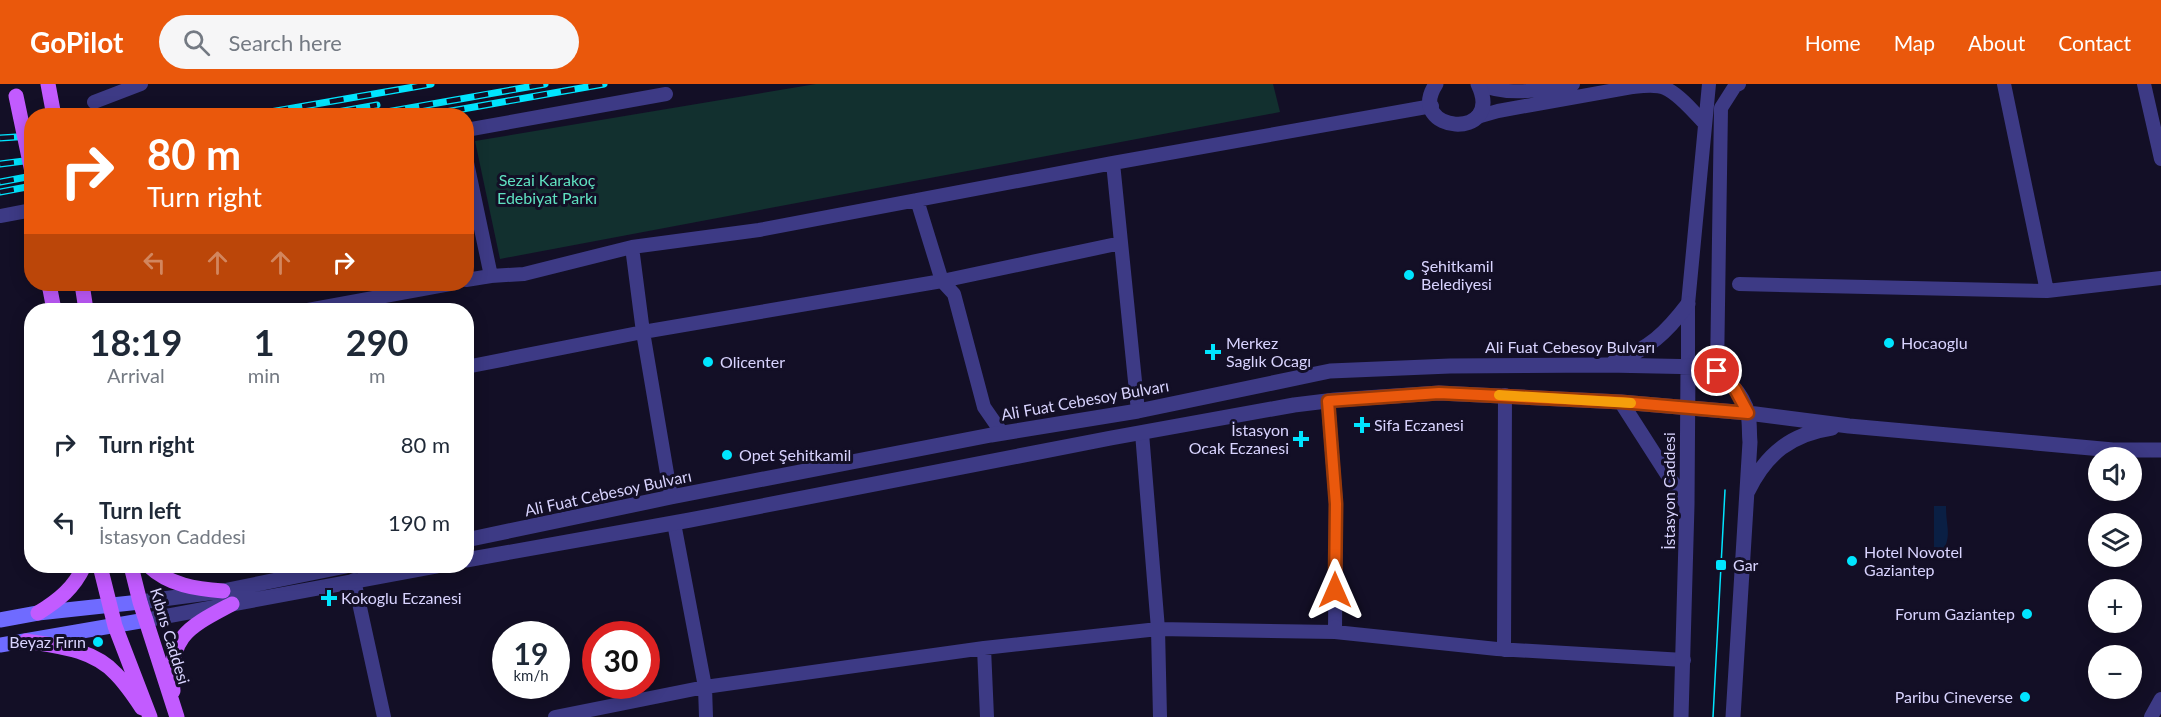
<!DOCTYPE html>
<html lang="en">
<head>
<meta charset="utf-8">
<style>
  body { margin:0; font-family:Lato,sans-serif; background:#f6f6f7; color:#1f2937; height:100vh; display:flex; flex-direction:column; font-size:22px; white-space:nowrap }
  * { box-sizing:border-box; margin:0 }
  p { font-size:20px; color:#747a83 }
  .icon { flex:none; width:33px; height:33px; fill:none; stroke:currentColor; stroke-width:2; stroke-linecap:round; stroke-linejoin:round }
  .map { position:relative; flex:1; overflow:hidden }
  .panel { position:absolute; left:24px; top:219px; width:450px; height:270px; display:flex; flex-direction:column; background:#fff; border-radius:24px; box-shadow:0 3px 15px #0003 }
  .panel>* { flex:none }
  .hud { position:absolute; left:24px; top:24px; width:450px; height:183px; border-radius:24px; box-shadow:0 3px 15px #0003; background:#ea580c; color:#fff; overflow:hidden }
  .tools { position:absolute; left:2088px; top:363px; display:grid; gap:12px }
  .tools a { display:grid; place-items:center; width:54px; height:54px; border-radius:50%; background:#fff; box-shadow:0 3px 15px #0003; font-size:30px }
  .speed { position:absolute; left:492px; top:537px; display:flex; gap:12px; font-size:30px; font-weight:700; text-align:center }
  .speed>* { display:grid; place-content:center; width:78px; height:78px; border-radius:50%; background:#fff; box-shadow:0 3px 15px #0003; line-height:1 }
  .speed small { font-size:15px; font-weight:400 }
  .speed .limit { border:9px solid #d22; background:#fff; color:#111 }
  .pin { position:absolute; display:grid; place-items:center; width:51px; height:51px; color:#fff; margin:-26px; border:3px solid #fff; border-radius:50%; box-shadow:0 2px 6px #0007 }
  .me { position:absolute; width:66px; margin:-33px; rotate:0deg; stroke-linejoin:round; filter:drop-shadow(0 0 4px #0008) }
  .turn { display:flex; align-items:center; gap:21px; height:126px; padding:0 24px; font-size:27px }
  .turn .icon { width:78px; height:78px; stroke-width:2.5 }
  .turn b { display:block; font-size:42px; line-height:51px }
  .lanes { display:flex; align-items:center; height:57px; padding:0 24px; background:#0003; justify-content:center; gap:30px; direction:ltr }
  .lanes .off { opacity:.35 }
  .eta { display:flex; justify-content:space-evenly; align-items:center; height:102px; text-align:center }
  .eta b { font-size:36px; font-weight:700; line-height:42px }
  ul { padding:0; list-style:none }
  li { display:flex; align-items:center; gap:18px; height:78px; padding:0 24px }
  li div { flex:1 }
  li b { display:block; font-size:22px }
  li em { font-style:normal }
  header { display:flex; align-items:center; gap:36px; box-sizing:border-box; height:84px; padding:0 30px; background:#ea580c; color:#fff }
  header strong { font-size:28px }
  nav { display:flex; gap:33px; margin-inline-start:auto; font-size:21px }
  .search { width:420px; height:54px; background:#f6f6f7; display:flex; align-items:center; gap:15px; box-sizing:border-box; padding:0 21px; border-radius:33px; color:#747a83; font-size:22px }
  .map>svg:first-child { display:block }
</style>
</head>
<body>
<header>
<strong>GoPilot</strong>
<div class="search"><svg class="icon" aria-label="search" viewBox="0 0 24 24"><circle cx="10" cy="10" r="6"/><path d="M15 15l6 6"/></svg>Search here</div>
<nav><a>Home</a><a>Map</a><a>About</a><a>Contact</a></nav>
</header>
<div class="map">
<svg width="2161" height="633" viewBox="0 0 2161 633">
  <rect width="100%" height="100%" fill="#130f26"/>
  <!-- green -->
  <path fill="#12302f" d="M816,0H1273L1280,28L500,175L475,57Z"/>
  <!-- water -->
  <path fill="#0a1f44" d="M1934,422H1946C1946,446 1953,450 1940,473L1934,468Z"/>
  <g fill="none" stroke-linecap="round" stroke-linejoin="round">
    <!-- minor -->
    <path stroke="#3d3a85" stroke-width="14" d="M1479,0C1509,13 1541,6 1573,0
      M2004,0L2047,207
      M2144,0L2161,75
      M94,18L141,0
      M1477,33L1498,27L1632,3C1642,2 1656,0 1665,4C1679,10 1694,28 1704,39
      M466,46L666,10
      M466,74L491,192L524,190L632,163L759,146L1113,79L1432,22
      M1113,79L1138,327
      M917,116L942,197L954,210L984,323L1002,349
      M0,132L32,126
      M632,163L643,248L671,413
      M466,196L491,192
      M1739,200L2047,207L2161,194
      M308,226L450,200
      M1688,282V220L1709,0
      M466,283L643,248L942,197L1121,159
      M1717,287L1721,24L1735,2L1739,0
      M1328,317L1336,420L1335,548
      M1142,349L1158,545L1160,633
      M674,439L705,603L706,633
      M354,496L384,633
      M984,564L987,633
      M1504,566L1505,311
      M555,633L705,603L984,564L1158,545L1335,548L1497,565L1684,576
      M2151,633L2161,615"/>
    <!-- tertiary -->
    <path stroke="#3d3a85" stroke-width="15" d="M1436,0C1404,49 1506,58 1478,0
      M1614,278C1649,265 1666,249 1688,220
      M1621,318L1687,421
      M1748,407C1766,370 1791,350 1832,344
      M466,456L671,413L991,351L1138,327L1330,287L1450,282L1607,281L1704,283C1724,290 1743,309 1748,330C1750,339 1749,349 1750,358L1733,633
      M466,476L690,436L1111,354L1294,321L1335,316L1439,309L1621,318L1748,329L1849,342L2113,366H2161
      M140,518L223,507L346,482
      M146,536L437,482
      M1681,633L1687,421L1688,282"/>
    <!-- secondary -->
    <path stroke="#6f6bff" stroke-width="15" d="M0,536L38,529L140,518
      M0,561L146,536"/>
    <!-- primary -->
    <path stroke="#c25bff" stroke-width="15" d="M48,0L54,32
      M49,200L54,226
      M82,200L86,226
      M100,482L115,542L150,633
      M131,482L140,518L177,633
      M149,482C169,501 196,505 223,507
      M38,529C59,516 74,504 84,482
      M26,557C57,562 93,565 116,590C126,600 134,612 142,624
      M173,607C167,552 189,543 232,520"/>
    <!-- tram -->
    <path stroke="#00e5ff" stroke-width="1.5" d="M1713,633L1725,406"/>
    <defs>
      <path id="rail" d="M247,32L431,0
        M315,32L377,21
        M364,32L545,0
        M423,32L604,0
        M0,54L32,52
        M0,80L32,76
        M0,98L32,92
        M0,108L32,102"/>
    </defs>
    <!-- rail casing -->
    <use href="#rail" stroke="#00e5ff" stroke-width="7"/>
    <!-- rail -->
    <use href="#rail" stroke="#130f26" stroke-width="4.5" stroke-dasharray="14" stroke-linecap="butt"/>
    <!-- primary-bridge -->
    <path stroke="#c25bff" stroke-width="15" d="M16,12L32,88"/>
  </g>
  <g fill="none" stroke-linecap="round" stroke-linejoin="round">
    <defs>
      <path id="route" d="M1335,506L1336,420L1328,317L1439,309L1621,318L1748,329L1735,305L1717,287"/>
    </defs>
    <!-- route casing -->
    <use href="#route" stroke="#983908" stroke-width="15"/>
    <!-- route -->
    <use href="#route" stroke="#ea580c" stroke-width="10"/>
    <!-- slow -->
    <path stroke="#f59e0b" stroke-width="10" d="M1499,311L1631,319"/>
  </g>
  <!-- markers -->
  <g fill="#00e5ff" stroke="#130f26" stroke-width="2">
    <circle cx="1409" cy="191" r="6"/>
    <circle cx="1889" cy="259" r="6"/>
    <path d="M1210 259h6v6h6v6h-6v6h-6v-6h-6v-6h6z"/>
    <circle cx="708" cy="278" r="6"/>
    <path d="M1359 332h6v6h6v6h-6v6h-6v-6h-6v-6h6z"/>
    <path d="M1298 346h6v6h6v6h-6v6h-6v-6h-6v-6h6z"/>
    <circle cx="727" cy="371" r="6"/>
    <circle cx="1852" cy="477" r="6"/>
    <rect x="1715" y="475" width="12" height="12" rx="3"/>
    <path d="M326 505h6v6h6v6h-6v6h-6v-6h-6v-6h6z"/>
    <circle cx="2027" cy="530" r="6"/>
    <circle cx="98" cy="558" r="6"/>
    <circle cx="2025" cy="613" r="6"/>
  </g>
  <g text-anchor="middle" stroke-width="6" stroke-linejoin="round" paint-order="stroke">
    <!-- park labels -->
    <g font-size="16" fill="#5fe0c0" stroke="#130f26">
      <text x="547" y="102">Sezai Karakoç<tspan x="547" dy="18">Edebiyat Parkı</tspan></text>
    </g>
    <!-- poi labels -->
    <g font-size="16" fill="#d9d4ff" stroke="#130f26" text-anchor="start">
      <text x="1421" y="188">Şehitkamil<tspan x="1421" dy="18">Belediyesi</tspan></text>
      <text x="1226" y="265">Merkez<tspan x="1226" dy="18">Saglık Ocagı</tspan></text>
      <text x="1901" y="265">Hocaoglu</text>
      <text x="720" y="284">Olicenter</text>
      <text x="1374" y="347">Sifa Eczanesi</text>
      <text x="1289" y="352" text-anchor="end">İstasyon<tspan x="1289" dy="18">Ocak Eczanesi</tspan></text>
      <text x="739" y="377">Opet Şehitkamil</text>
      <text x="1864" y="474">Hotel Novotel<tspan x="1864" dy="18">Gaziantep</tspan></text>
      <text x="1733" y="487">Gar</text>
      <text x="341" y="520">Kokoglu Eczanesi</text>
      <text x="2015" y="536" text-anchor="end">Forum Gaziantep</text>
      <text x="86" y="564" text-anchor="end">Beyaz Fırın</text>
      <text x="2013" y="619" text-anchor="end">Paribu Cineverse</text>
    </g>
    <!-- street labels -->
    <g font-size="16" fill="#d9d4ff" stroke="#130f26">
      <text x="1570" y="269">Ali Fuat Cebesoy Bulvarı</text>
      <text transform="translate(1085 316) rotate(-10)" y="6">Ali Fuat Cebesoy Bulvarı</text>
      <text transform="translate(1669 407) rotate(-90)" y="6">İstasyon Caddesi</text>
      <text transform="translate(608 409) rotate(-12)" y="6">Ali Fuat Cebesoy Bulvarı</text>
      <text transform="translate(170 552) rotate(73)" y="6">Kıbrıs Caddesi</text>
    </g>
  </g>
</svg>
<div class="tools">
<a><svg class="icon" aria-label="sound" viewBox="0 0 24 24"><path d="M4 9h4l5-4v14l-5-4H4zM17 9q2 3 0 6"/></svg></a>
<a><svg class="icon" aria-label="layers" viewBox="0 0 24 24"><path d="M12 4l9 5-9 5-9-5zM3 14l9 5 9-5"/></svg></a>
<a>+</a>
<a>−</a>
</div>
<div class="speed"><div>19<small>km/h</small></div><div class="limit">30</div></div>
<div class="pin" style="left:1717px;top:287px;background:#d93025"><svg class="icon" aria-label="arrive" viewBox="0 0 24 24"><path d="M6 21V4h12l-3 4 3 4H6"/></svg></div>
<svg class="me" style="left:1335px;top:506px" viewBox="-20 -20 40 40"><path d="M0-17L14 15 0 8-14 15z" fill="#ea580c" stroke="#fff" stroke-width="4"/></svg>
<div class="hud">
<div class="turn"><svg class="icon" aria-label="right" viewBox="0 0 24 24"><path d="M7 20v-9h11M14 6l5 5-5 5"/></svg><div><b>80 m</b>Turn right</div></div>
<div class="lanes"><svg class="icon off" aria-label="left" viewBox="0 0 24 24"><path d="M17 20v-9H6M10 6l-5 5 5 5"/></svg><svg class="icon off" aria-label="ahead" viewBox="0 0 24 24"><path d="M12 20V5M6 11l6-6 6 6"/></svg><svg class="icon off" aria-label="ahead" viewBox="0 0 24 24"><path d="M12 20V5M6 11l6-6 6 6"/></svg><svg class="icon" aria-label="right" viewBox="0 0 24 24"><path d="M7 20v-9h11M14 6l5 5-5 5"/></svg></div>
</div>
<section class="panel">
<div class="eta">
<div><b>18:19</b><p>Arrival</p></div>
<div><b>1</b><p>min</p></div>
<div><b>290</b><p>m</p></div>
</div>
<ul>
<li><svg class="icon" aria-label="right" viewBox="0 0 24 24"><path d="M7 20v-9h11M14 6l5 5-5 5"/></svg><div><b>Turn right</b></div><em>80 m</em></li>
<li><svg class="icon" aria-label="left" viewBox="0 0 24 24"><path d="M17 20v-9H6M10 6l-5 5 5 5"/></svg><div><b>Turn left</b><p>İstasyon Caddesi</p></div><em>190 m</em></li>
</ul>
</section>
</div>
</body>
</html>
